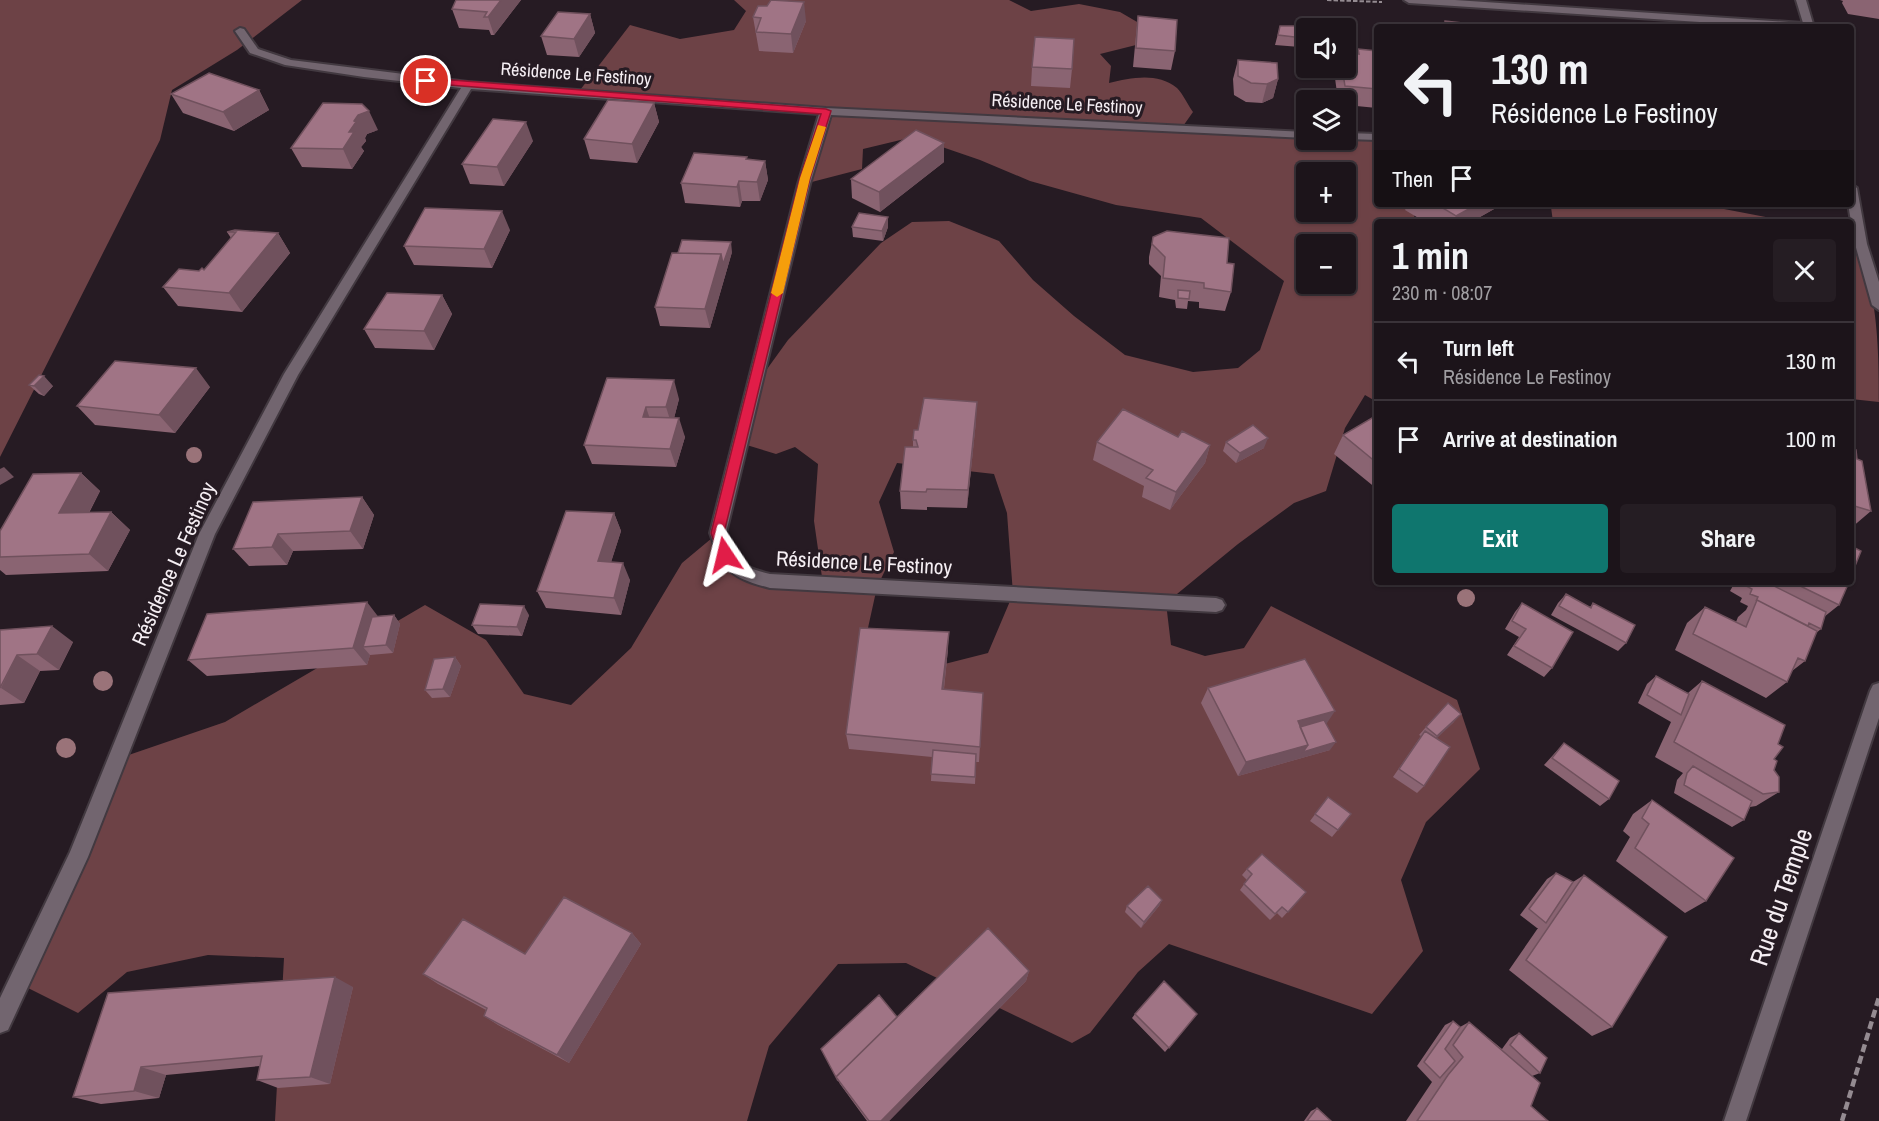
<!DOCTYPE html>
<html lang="en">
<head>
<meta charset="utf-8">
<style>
  body { margin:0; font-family:"Archivo Narrow",sans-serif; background:#251d23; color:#f1f3f6; height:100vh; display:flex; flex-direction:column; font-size:22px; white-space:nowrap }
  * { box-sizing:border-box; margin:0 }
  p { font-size:20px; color:#a09ea2 }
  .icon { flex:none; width:33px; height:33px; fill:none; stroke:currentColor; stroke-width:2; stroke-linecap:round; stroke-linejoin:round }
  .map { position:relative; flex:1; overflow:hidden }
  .drawer { position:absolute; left:1374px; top:219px; width:480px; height:366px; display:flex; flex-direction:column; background:#1c141a; border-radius:6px; box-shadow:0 2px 4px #0004,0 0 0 2px #3a3339 }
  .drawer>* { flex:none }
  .banner { position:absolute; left:1374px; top:24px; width:480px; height:183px; border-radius:6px; box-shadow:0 2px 4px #0004,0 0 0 2px #3a3339; background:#1c141a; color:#f1f3f6; overflow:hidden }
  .tools { position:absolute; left:1296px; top:18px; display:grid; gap:12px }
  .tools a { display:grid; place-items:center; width:60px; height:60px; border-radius:6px; background:#1c141a; box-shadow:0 2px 4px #0004,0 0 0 2px #3a3339; font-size:30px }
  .pin { position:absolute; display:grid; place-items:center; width:51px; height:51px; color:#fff; margin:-26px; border:3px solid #fff; border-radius:50%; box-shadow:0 2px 6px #0007 }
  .me { position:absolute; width:66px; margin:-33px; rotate:350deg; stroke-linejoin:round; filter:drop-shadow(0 0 4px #0008) }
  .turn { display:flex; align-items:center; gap:21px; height:126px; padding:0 18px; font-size:27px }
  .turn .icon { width:78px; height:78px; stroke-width:2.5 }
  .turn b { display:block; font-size:42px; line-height:51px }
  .then { display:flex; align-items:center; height:57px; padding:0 18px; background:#0003; gap:12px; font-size:22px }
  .round { display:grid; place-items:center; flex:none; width:63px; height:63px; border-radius:6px; background:#251d23 }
  .headline { display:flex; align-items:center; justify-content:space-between; height:102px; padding:0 18px }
  h1 { font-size:36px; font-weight:700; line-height:45px }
  .action { display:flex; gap:12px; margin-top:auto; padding:12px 18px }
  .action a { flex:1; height:69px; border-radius:6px; background:#0f766e; color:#fff; font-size:24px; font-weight:700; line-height:69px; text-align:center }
  .action a+a { background:#251d23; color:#f1f3f6 }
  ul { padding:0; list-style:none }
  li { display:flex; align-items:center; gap:18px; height:78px; padding:0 18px; border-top:2px solid #3a3339 }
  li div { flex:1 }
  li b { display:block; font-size:22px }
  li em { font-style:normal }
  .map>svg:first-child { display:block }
</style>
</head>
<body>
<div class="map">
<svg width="1879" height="1121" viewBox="0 0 1879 1121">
  <rect width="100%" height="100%" fill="#261b23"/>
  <!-- forest -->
  <path fill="#6d4246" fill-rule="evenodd" d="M0,0H302L237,50L172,90L160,140L0,457Z
    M734,0H1009L1031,11L1079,4L1120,12L1144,26V43L1100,54L1111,66L1109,83C1131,78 1157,72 1177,88C1183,94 1188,105 1193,112L1181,129L1306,135V140H1346V136L1377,137V204H1413L1415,222H1377V402L1365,395L1345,428L1326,491L1294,503L1238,544L1166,603L1171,645L1205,656L1244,648L1271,606L1457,700L1480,769L1426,822L1401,880L1423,951L1372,1014L1169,944L1138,972L1090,1033L1072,1043L906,963L838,964L769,1046L747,1121H275L284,958L208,955L127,972L78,1013L18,983L117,759L225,722L425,605L486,640L524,694L571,705L631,648L682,563L718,533L739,573L823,584L814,521L818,464L795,447L776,454L740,443L754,387L788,340L881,243L912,222L949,221L999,241L1033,280L1074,316L1125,355L1193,372L1238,368L1260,350L1284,281L1201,218L1116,205L1030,181L980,160L913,137L863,149L862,169L804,184L826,112L577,94L630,25L680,39L734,30L746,11ZM1306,172H1346V212H1306ZM1306,244H1346V284H1306ZM897,463L994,474L1007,513L1013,594L988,653L917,671L866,637L877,587L894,552L879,502Z
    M1548,204H1698L1791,222H1553L1551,207Z
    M1851,248C1879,273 1879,362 1879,402L1851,399Z"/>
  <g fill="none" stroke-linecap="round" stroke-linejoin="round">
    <defs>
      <path id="minor" d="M1404,0H1455L1803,23L1796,0H1806L1814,27H1776L1409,3Z
        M240,28L244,29L258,49L291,60L468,82L826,108L1306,132V138L831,115L810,184L726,533C735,561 741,567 770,574L1216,598L1222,600L1225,605L1222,610L1216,612L770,588C732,578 722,571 710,533L798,184L819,114L471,89L298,375L215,534L88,857L8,1030L0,1033V998L70,852L199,534L284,374L461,88L364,77L285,65L250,53L235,31Z
        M1346,133L1377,134V140L1346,139Z
        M1851,184L1857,188L1867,244L1879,282V310L1872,305L1855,244L1848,204H1851Z
        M1879,683V718L1746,1121H1724L1870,691L1873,685Z"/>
    </defs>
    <!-- minor casing -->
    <use href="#minor" stroke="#423940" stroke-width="4"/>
    <!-- path-far1 -->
    <path stroke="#948b91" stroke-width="2" stroke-dasharray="4.5 2" stroke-linecap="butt" d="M1327,0L1382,2"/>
    <!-- path -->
    <path stroke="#948b91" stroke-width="4.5" stroke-dasharray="8 4" stroke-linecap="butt" d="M1842,1121L1879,997"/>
    <!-- minor -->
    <use href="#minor" fill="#72656f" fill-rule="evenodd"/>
  </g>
  <!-- trees -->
  <g fill="#9a7379">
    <circle cx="194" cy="455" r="8"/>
    <circle cx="1466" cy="598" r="9"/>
    <circle cx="103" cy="681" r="10"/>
    <circle cx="66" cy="748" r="10"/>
  </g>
  <!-- wall -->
  <path fill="#8a6472" d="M521,0L494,35H491L489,30L459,28L452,9Z
    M1840,0H1879V19L1848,14L1842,3L1843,1Z
    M590,14L595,33L579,57L547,55L541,36Z
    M1138,16L1175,51L1171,70L1133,67L1136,35Z
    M753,17L806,21L793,53L759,51Z
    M1280,26L1303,38L1300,47L1275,45Z
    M1358,49L1377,51V108L1346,105V100H1338L1334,71L1335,68H1346L1357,53Z
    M1238,60L1278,79L1273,98L1262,103L1246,102L1234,95L1233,79Z
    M1032,67L1072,69L1070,88L1031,86Z
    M259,90L269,110L234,131L183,113L171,94Z
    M654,103L659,122L637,163L590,159L584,139Z
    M378,130L367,134L365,138L366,141L361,147L364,151L352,169L302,167L291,148Z
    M533,141L504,186L470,184L462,164Z
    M748,160L765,161L768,180L760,201H742L740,207L685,203L681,183Z
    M944,162L880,212L852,198L851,179Z
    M1408,204H1503L1471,222H1425L1405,210Z
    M1756,204H1788L1784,209Z
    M888,217V227L883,241L853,237L852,227Z
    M510,230L492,268L414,265L404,246Z
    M227,232L278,233L290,253L242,312L178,306L163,287L199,271L204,270L231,238Z
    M1153,237L1227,263L1231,292L1225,311L1199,308V302L1188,301L1187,309L1176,308L1175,300L1159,297L1161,276L1149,264V257Z
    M732,252L710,328L660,326L655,307Z
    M442,295L452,314L434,350L375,348L364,329Z
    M607,378L679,399L674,418L685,437L676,467L592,464L584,445Z
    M29,385L53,386L44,396L39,394Z
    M210,387L175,433L95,425L77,406Z
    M1377,415V489L1334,454L1343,435Z
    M976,421L967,508L927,507V510L901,509L900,491L913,447V440L918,430Z
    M1097,442L1210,445L1205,463L1170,510L1142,497L1144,486L1093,460Z
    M1226,442L1264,448L1236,463L1223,451Z
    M1851,449L1857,459L1871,511L1851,528Z
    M81,473L100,491L89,513L111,512L130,530L108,571L6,575L0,570V531Z
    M362,497L374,515L363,549L293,551L287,565L249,566L233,549Z
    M614,513L621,531L611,562L630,580L621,615L546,608L537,591Z
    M1735,582H1849L1839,605L1824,617L1821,629L1816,633L1805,661L1792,671L1787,682L1766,698L1675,650L1687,623L1705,607L1736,622L1738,617L1746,610L1748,606L1740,602L1742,598L1730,591Z
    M1566,594L1590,607L1593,603L1626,643L1618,651L1551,615L1558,603Z
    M1522,603L1552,668L1544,677L1507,655L1519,637L1505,629L1515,612Z
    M394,615L400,624L393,653L370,655L367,665L207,676L188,660L378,616Z
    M529,615L522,636L478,634L472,625Z
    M0,630L73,642L59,670L40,671L24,703L0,705Z
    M948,649L944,689L983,693L979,762H976L975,784L931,781L932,757L849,749L846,734Z
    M455,657L461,666L450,697L432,698L425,690Z
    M1656,676L1688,693L1702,681L1778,744L1774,759V770L1779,792L1756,806L1750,807L1744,820L1732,827L1674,793L1677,780L1683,773L1655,757L1671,722L1638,703L1647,684Z
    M1208,688L1326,724L1330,750L1238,776L1201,703Z
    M1454,722L1436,738L1424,786L1417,793L1393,777L1421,736L1419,735L1426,727Z
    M1564,743L1609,799L1600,806L1544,765Z
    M1328,797L1351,814L1332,837L1310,821Z
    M1652,800L1706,901L1685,913L1616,861L1630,837L1623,831L1633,814Z
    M1247,869L1306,892L1282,918L1277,913L1270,920L1240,890L1247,880L1242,875Z
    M1556,873L1573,882L1584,875L1612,1027L1592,1036L1509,970L1538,928H1537L1520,915L1547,879Z
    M1162,900L1159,906L1141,928L1125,912L1127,906Z
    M632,933L641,944L569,1063L498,1025L484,1016L486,1010L438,984L423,974Z
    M1029,971L1026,981L889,1121H867L840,1084L821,1049L897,1017Z
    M353,987L330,1084L278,1088L257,1080L260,1066L166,1075L159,1098L101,1104L73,1097L108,993Z
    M1135,1014H1197L1165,1052L1132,1018Z
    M1453,1021L1460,1027L1469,1022L1502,1049L1510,1038L1519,1033L1540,1073L1532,1076L1531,1106L1548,1121H1406L1432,1082L1417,1066L1445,1025Z
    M1317,1108L1331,1121H1304L1311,1111Z"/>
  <!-- shaded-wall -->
  <path fill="#70515d" d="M501,0H521L494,35L488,17Z
    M804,2L806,21L793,53L791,34Z
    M590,14L595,33L579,57L574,39Z
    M1278,79L1273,98L1262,103L1267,84Z
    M259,90L269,110L234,131L223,112Z
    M654,103L659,122L637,163L632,144Z
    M369,111L378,130L367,134L365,138L366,141L361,147L364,151L352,169L343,149L354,121L358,115Z
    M526,122L533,141L504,186L497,167Z
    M944,143V162L880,212L879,192Z
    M765,161L768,180L760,201L757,182Z
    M739,181L742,201L740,207L737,187Z
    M1478,204H1503L1471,222H1453L1456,216Z
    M502,211L510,230L492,268L484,249Z
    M888,217V227L883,241L882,231Z
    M278,233L290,253L242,312L229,293Z
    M731,242L732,252L710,328L705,309L721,254Z
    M442,295L452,314L434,350L424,331Z
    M196,368L210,387L175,433L159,415Z
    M44,376L53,386L44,396L34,386Z
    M674,380L679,399L672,426L666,407Z
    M977,402L976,421L967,508L968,490Z
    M646,407L652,425L643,417Z
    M679,418L685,437L676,467L670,449Z
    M1268,438L1264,448L1236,463L1240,453Z
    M1210,445L1205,463L1170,510L1176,492Z
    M4,467L14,477L0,485V469Z
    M81,473L100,491L79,531L59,513Z
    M362,497L374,515L363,549L350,531Z
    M111,512L130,530L108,571L89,554Z
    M614,513L621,531L606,578L598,561Z
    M278,534L293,551L287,565L272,547Z
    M623,563L630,580L621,615L614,598Z
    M367,602L380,619L363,647L370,655L367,665L353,648Z
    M524,606L529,615L522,636L517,627Z
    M394,615L400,624L393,653L386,645Z
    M52,626L73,642L59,670L37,654Z
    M949,632L948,649L942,705V689Z
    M17,655L40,671L24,703L1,688Z
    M455,657L461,666L450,697L443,689Z
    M1335,711L1325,726L1296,734L1298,721Z
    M1461,714L1454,722L1431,744L1437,736Z
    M1336,742L1330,750L1238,776L1246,762L1308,745Z
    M1162,900L1159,906L1141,928L1144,922Z
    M632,933L641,944L569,1063L557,1055Z
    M1029,971L1026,981L889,1121H881Z
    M335,977L353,987L330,1084L310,1077Z
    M141,1067L166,1075L159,1098L134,1091Z"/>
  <!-- building -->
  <path fill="#a07485" stroke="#70515d" stroke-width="1.5" d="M456,0H501L488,17H484L487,12L452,9Z
    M771,0L804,2L791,34L756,32L761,18L753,17L758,6H767Z
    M558,12L590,14L574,39L541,36Z
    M1138,16L1177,20L1175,51L1136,48Z
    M1445,21L1471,24V27H1445Z
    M1280,26H1303V38L1278,35Z
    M1035,37L1074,39L1072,69L1032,67Z
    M1358,49L1377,51V89L1345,86L1342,68H1346V52L1359,54Z
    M1238,60L1277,63L1278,79L1267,84L1251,83L1238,76Z
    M209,73L259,90L223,112L171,94Z
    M608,100L654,103L632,144L584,139Z
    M323,103L362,104L369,111L358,115L354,121L356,122L349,132H354L343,149L291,148Z
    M493,119L526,122L497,167L462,164Z
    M916,130L944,143L879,192L851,179Z
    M694,153L747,157L746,159L765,161L757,182L739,181L737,187L681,183Z
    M1436,204H1478L1456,216Z
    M425,208L502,211L484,249L404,246Z
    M859,213L888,217L882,231L852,227Z
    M235,230L278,233L229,293L163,287L179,269L199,271L202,268L204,270L236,232H227Z
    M1167,231L1229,238L1227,263L1234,264L1231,292L1204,288V283L1163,278L1165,257L1152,244L1153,237Z
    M682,240L731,242L723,264L721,254L678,253Z
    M672,253L721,254L705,309L655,307Z
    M1178,290L1190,291L1189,299L1178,298Z
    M387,293L442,295L424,331L364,329Z
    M115,361L196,368L159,415L77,406Z
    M39,375L44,376L34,386L29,385Z
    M607,378L674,380L666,407H646L643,417L679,418L670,449L584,445Z
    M924,398L977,402L968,490L927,489L926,492L900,491L905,447H918L916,440H913L914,430H918Z
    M1123,409L1178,437L1182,431L1210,445L1176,492L1146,478L1153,470L1097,442Z
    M1377,415V463L1343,435Z
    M1253,425L1268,438L1240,453L1226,442Z
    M1851,449L1856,450L1857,459L1862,461L1871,511L1851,505Z
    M81,473L59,513L111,512L89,554L0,557V531L33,474Z
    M362,497L350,531L278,534L272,547L233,549L253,502Z
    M566,511L614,513L598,561L623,563L614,598L537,591Z
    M1851,546L1861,551L1851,576Z
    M1739,582H1766L1826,612L1821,629L1809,623L1808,626L1757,600L1756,601L1758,597L1750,594L1752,589Z
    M1792,582H1849L1839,605Z
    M1566,594L1591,608L1593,603L1635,625L1626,643L1559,606Z
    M1757,600L1817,631L1805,661L1798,658L1787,682L1693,634L1705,607L1746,627Z
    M367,602L353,648L188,660L207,614Z
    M1522,603L1573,632L1552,668L1514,646L1526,629L1512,621Z
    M480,604L524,606L517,627L472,625Z
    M394,615L386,645L363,647L372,617Z
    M52,626L37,654L17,655L0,688V630Z
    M860,628L949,632L942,689L983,693L980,747L846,734Z
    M455,657L443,689L425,690L434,659Z
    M1305,659L1335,711L1298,721L1308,745L1246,762L1208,688Z
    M1656,676L1689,694L1681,715L1647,695Z
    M1702,681L1785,725L1778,744L1783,747L1774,759L1777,761L1774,770L1779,777V792L1763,794L1674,742Z
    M1448,703L1461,714L1437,736L1426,727Z
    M1324,720L1336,742L1303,752L1308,745L1300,727Z
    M1425,731L1450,747L1424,786L1399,769Z
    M1564,743L1619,781L1609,799L1552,758Z
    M933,750L976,754L975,777L931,774Z
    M1693,766L1752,801L1744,820L1684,785L1687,773Z
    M1328,797L1351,814L1338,830L1315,814Z
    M1652,800L1734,858L1706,901L1635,848L1649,824L1642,818Z
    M1262,854L1306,892L1288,912L1282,907L1275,914L1244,884L1252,874L1247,869Z
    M1556,873L1573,882L1546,923L1529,909Z
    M1584,875L1667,937L1612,1027L1526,960Z
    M1148,886L1162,900L1144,922L1127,906Z
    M564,897L632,933L557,1055L484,1016L487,1008L423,974L463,919L525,954Z
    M988,928L1029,971L881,1121H869L836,1077Z
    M335,977L310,1077L257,1080L262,1056L141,1067L134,1091L73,1097L108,993Z
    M1164,981L1197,1014L1169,1048L1135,1014Z
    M879,995L897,1017L836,1077L838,1081L821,1049Z
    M1453,1021L1460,1027L1445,1049L1455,1061L1440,1078L1424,1062Z
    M1469,1022L1540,1083L1531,1106L1548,1121H1417L1448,1075L1463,1057L1453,1045Z
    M1519,1033L1547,1058L1540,1073L1510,1045Z
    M1317,1108L1331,1121H1307Z"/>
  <!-- route -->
  <path fill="#e11d48" stroke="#92132f" stroke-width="1.5" d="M426,78L826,109L831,111L810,178L724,533L731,555L729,559H720L711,533L800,178L821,114L423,83L421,81Z"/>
  <!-- slow -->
  <path fill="#f59e0b" d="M818,125L826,127L810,178L783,293L777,297L771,293L800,178Z"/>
  <g text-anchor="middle" stroke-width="6" stroke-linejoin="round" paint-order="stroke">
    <!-- far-street labels -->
    <g font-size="18" fill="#f5eef3" stroke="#261b23">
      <text transform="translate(576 74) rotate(4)" y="6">Résidence Le Festinoy</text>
      <text transform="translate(1067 104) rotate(3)" y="6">Résidence Le Festinoy</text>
    </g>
    <!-- street labels -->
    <g font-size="21" fill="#f5eef3" stroke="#261b23">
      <text transform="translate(864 563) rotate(3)" y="7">Résidence Le Festinoy</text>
      <text transform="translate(174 564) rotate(-66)" y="7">Résidence Le Festinoy</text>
    </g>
    <!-- near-street labels -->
    <g font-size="26" fill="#f5eef3" stroke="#261b23">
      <text transform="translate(1781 897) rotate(-71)" y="9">Rue du Temple</text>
    </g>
  </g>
</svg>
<div class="tools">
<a><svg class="icon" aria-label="sound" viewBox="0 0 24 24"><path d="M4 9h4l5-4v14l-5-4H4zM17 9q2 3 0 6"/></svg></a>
<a><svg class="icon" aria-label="layers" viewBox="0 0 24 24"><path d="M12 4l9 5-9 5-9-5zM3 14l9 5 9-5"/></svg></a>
<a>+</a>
<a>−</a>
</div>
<div class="pin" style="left:426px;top:81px;background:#d93025"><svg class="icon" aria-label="arrive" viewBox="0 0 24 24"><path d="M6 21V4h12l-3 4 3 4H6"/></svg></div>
<svg class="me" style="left:725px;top:555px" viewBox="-20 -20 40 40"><path d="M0-17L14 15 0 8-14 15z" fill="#e11d48" stroke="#fff" stroke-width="4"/></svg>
<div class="banner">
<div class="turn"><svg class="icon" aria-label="left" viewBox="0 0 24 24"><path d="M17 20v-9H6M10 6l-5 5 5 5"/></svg><div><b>130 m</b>Résidence Le Festinoy</div></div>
<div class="then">Then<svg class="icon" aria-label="arrive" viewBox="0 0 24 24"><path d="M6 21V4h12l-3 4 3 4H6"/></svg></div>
</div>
<section class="drawer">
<div class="headline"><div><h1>1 min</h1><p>230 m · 08:07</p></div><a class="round"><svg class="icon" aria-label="close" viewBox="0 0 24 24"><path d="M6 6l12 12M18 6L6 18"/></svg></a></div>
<ul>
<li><svg class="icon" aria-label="left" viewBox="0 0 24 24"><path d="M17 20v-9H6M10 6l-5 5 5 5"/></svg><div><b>Turn left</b><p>Résidence Le Festinoy</p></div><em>130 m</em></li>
<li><svg class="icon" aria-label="arrive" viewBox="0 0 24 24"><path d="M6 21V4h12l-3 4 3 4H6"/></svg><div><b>Arrive at destination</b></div><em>100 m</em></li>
</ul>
<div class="action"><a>Exit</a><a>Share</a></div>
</section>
</div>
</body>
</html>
